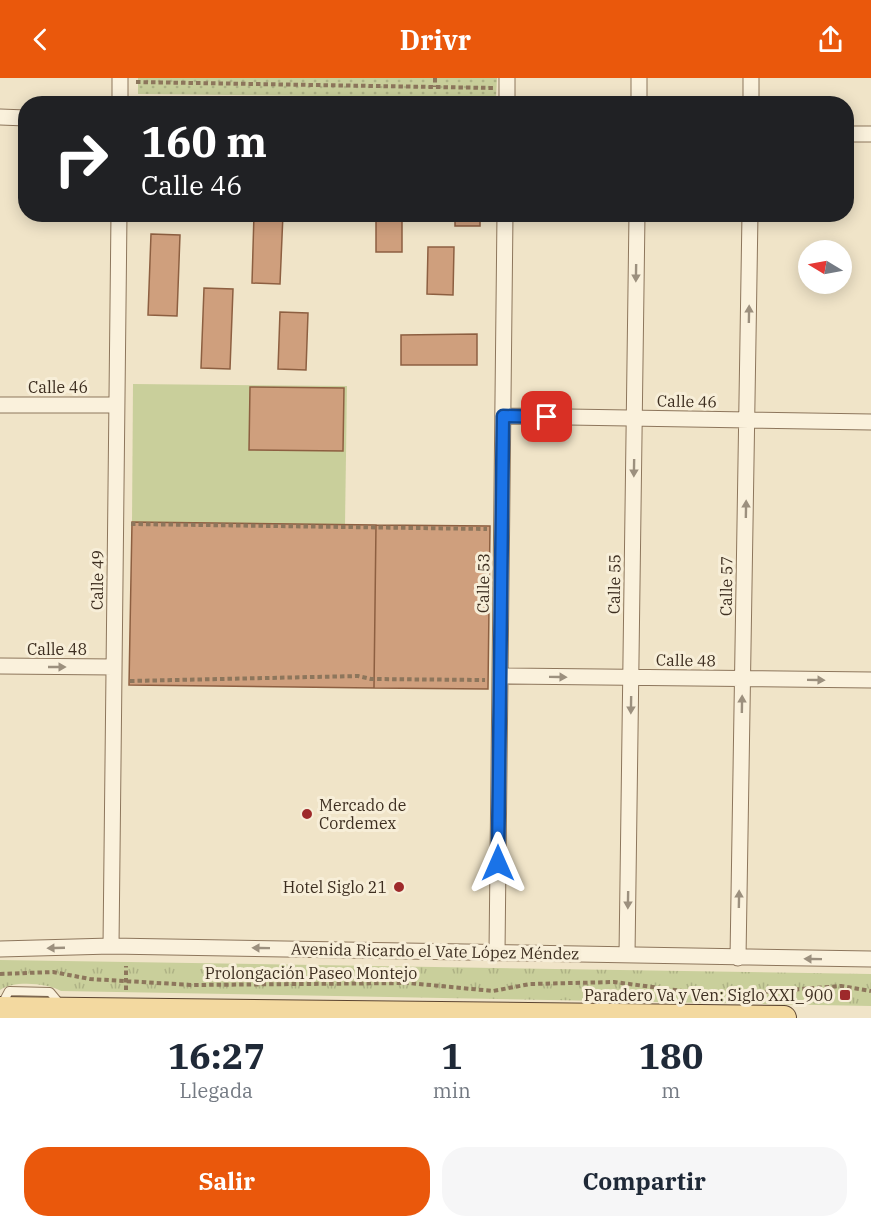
<!DOCTYPE html>
<html lang="es">
<head>
<meta charset="utf-8">
<style>
  body { margin:0; font-family:"IBM Plex Serif",serif; background:#f6f6f7; color:#1f2937; height:100vh; display:flex; flex-direction:column; font-size:22px; white-space:nowrap }
  * { box-sizing:border-box; margin:0 }
  p { font-size:20px; color:#747a83 }
  .icon { flex:none; width:33px; height:33px; fill:none; stroke:currentColor; stroke-width:2; stroke-linecap:round; stroke-linejoin:round }
  .map { position:relative; height:940px; overflow:hidden }
  .panel { display:flex; flex-direction:column; background:#fff; flex:1 }
  .panel>* { flex:none }
  .top-card { position:absolute; left:18px; top:18px; width:836px; height:126px; border-radius:24px; box-shadow:0 3px 15px #0003; background:#202124; color:#fff; overflow:hidden }
  .needle { width:39px; rotate:280deg }
  .fabs { position:absolute; left:798px; top:162px; display:grid; gap:12px }
  .fabs a { display:grid; place-items:center; width:54px; height:54px; border-radius:50%; background:#fff; box-shadow:0 3px 15px #0003; font-size:30px }
  .pin { position:absolute; display:grid; place-items:center; width:51px; height:51px; color:#fff; margin:-26px; border-radius:12px; box-shadow:0 3px 9px #0006 }
  .me { position:absolute; width:66px; margin:-33px; rotate:0deg; stroke-linejoin:round; filter:drop-shadow(0 0 4px #0008) }
  .turn { display:flex; align-items:center; gap:21px; height:126px; padding:0 24px; font-size:27px }
  .turn .icon { width:78px; height:78px; stroke-width:2.5 }
  .turn b { display:block; font-size:42px; line-height:51px }
  .eta { display:flex; justify-content:space-evenly; align-items:center; height:102px; text-align:center }
  .eta b { font-size:36px; font-weight:800; line-height:42px }
  .cta { display:flex; gap:12px; margin-top:auto; padding:12px 24px }
  .cta a { flex:1; height:69px; border-radius:24px; background:#ea580c; color:#fff; font-size:24px; font-weight:800; line-height:69px; text-align:center }
  .cta a+a { background:#f6f6f7; color:#1f2937 }
  header { display:flex; justify-content:space-between; align-items:center; height:78px; padding:0 24px; background:#ea580c; color:#fff; font-size:27px; font-weight:800 }
  .map>svg:first-child { display:block }
</style>
</head>
<body>
<header><svg class="icon" aria-label="back" viewBox="0 0 24 24"><path d="M15 5l-7 7 7 7"/></svg>Drivr<svg class="icon" aria-label="share" viewBox="0 0 24 24"><path d="M12 15V3M7 8l5-5 5 5M5 13v7h14v-7"/></svg></header>
<div class="map">
<svg width="871" height="940" viewBox="0 0 871 940">
  <defs>
    <pattern id="grass-tufts" width="24" height="20" patternUnits="userSpaceOnUse" patternTransform="scale(1.5)"><rect width="24" height="20" fill="#c9cf9b"/><path d="M3 7l-1-3M5 7V3M7 7l1-3M15 17l-1-3M17 17v-4M19 17l1-3" fill="none" stroke="#aeb285"/></pattern>
    <pattern id="park-dots" width="8" height="8" patternUnits="userSpaceOnUse" patternTransform="scale(1.5)"><rect width="8" height="8" fill="#c9cf9b"/><path d="M2 2h.1M6 6h.1" fill="none" stroke="#aeb285" stroke-width="1.8" stroke-linecap="round"/></pattern>
  </defs>
  <rect width="100%" height="100%" fill="#f0e4c8"/>
  <!-- grass -->
  <path fill="url(#grass-tufts)" d="M0,882L871,896V928L61,913C48,905 13,902 0,912Z"/>
  <!-- park -->
  <path fill="url(#park-dots)" d="M138,0H497L496,20L138,16Z"/>
  <!-- garden -->
  <path fill="#c9cf9b" d="M133,306L347,308L345,447L132,444Z"/>
  <!-- building -->
  <path fill="#cf9f7d" stroke="#8d5f41" stroke-width="1.5" d="M230,20L258,21V26H229Z
    M254,136H283L280,206L252,205Z
    M376,136H402V174H376Z
    M455,136H480V148H455Z
    M151,156L180,157L177,238L148,237Z
    M428,169H454L453,217L427,216Z
    M204,210L233,211L230,291L201,290Z
    M280,234L308,235L306,292L278,291Z
    M477,256V287H401V257Z
    M250,309L344,310L343,373L249,372Z
    M132,444L376,447L374,610L129,607Z
    M376,447L490,448L488,611L374,610Z"/>
  <g fill="none" stroke-linecap="round" stroke-linejoin="round">
    <defs>
      <path id="service" d="M2,926L9,913L50,914L60,926"/>
      <path id="minor" d="M120,26V0
        M507,26V0
        M639,26V0
        M751,26V0
        M0,39L26,40
        M846,56H871
        M0,327H116
        M503,338L871,344
        M0,588L114,589
        M500,598L871,602
        M111,868L119,136
        M0,871L111,868L871,881
        M497,875L505,136
        M627,877L637,136
        M738,880L750,136"/>
      <path id="primary" d="M0,931L784,940"/>
    </defs>
    <!-- service casing -->
    <use href="#service" stroke="#8d765c" stroke-width="10"/>
    <!-- minor casing -->
    <use href="#minor" stroke="#8d765c" stroke-width="17"/>
    <!-- primary casing -->
    <use href="#primary" stroke="#5b4430" stroke-width="26"/>
    <!-- path -->
    <path stroke="#8d765c" stroke-width="4" stroke-dasharray="4.5 3" stroke-linecap="butt" d="M435,0V9
      M136,4L493,10
      M131,446L487,451
      M130,603L358,598L371,601L485,602
      M0,896L53,894L90,901L193,907L409,905L493,913L530,906L614,904L706,916
      M126,912V888
      M735,916L841,908L871,913"/>
    <!-- service -->
    <use href="#service" stroke="#faf1dc" stroke-width="8"/>
    <!-- minor -->
    <use href="#minor" stroke="#faf1dc" stroke-width="15"/>
    <!-- primary -->
    <use href="#primary" stroke="#f3d9a0" stroke-width="24"/>
  </g>
  <!-- one-way arrows -->
  <defs><path id="oneway-solid" d="M-6-.8H1V-3.2L6.5 0L1 3.2V.8H-6Z" transform="scale(1.5)"/></defs>
  <g fill="#9c907e">
    <use href="#oneway-solid" transform="translate(636 195) rotate(91)"/>
    <use href="#oneway-solid" transform="translate(749 236) rotate(-89)"/>
    <use href="#oneway-solid" transform="translate(634 390) rotate(91)"/>
    <use href="#oneway-solid" transform="translate(746 431) rotate(-89)"/>
    <use href="#oneway-solid" transform="translate(57 589)"/>
    <use href="#oneway-solid" transform="translate(558 599) rotate(1)"/>
    <use href="#oneway-solid" transform="translate(816 602) rotate(1)"/>
    <use href="#oneway-solid" transform="translate(742 626) rotate(-89)"/>
    <use href="#oneway-solid" transform="translate(631 627) rotate(91)"/>
    <use href="#oneway-solid" transform="translate(739 821) rotate(-89)"/>
    <use href="#oneway-solid" transform="translate(628 822) rotate(91)"/>
    <use href="#oneway-solid" transform="translate(56 870) rotate(178)"/>
    <use href="#oneway-solid" transform="translate(261 870) rotate(-179)"/>
    <use href="#oneway-solid" transform="translate(813 881) rotate(-179)"/>
  </g>
  <g fill="none" stroke-linecap="round" stroke-linejoin="round">
    <defs>
      <path id="route" d="M498,785L503,338L547,339"/>
    </defs>
    <!-- route casing -->
    <use href="#route" stroke="#114b97" stroke-width="15"/>
    <!-- route -->
    <use href="#route" stroke="#1a73e8" stroke-width="10"/>
  </g>
  <!-- markers -->
  <g fill="#9e2a2b" stroke="#f7eed8" stroke-width="2">
    <circle cx="307" cy="736" r="6"/>
    <circle cx="399" cy="809" r="6"/>
    <rect x="839" y="911" width="12" height="12" rx="3"/>
  </g>
  <g text-anchor="middle" stroke-width="6" stroke-linejoin="round" paint-order="stroke">
    <!-- street labels -->
    <g font-size="16" fill="#3d2e20" stroke="#f7eed8">
      <text x="58" y="315">Calle 46</text>
      <text transform="translate(687 323) rotate(1)" y="6">Calle 46</text>
      <text transform="translate(97 502) rotate(-89)" y="6">Calle 49</text>
      <text transform="translate(483 505) rotate(-89)" y="6">Calle 53</text>
      <text transform="translate(614 506) rotate(-89)" y="6">Calle 55</text>
      <text transform="translate(726 508) rotate(-89)" y="6">Calle 57</text>
      <text x="57" y="577">Calle 48</text>
      <text transform="translate(686 582) rotate(1)" y="6">Calle 48</text>
      <text transform="translate(435 873) rotate(1)" y="6">Avenida Ricardo el Vate López Méndez</text>
      <text x="311" y="901">Prolongación Paseo Montejo</text>
    </g>
    <!-- poi labels -->
    <g font-size="16" fill="#3d2e20" stroke="#f7eed8" text-anchor="end">
      <text x="319" y="733" text-anchor="start">Mercado de<tspan x="319" dy="18">Cordemex</tspan></text>
      <text x="387" y="815">Hotel Siglo 21</text>
      <text x="833" y="923">Paradero Va y Ven: Siglo XXI_900</text>
    </g>
  </g>
</svg>
<div class="fabs">
<a><svg class="needle" viewBox="-14 -14 28 28"><path d="M0-13l5 13h-10z" fill="#e53935"/><path d="M0 13l5-13h-10z" fill="#747a83"/></svg></a>
</div>
<div class="pin" style="left:547px;top:339px;background:#d93025"><svg class="icon" aria-label="arrive" viewBox="0 0 24 24"><path d="M6 21V4h12l-3 4 3 4H6"/></svg></div>
<svg class="me" style="left:498px;top:785px" viewBox="-20 -20 40 40"><path d="M0-17L14 15 0 8-14 15z" fill="#1a73e8" stroke="#fff" stroke-width="4"/></svg>
<div class="top-card">
<div class="turn"><svg class="icon" aria-label="right" viewBox="0 0 24 24"><path d="M7 20v-9h11M14 6l5 5-5 5"/></svg><div><b>160 m</b>Calle 46</div></div>
</div>
</div>
<section class="panel">
<div class="eta">
<div><b>16:27</b><p>Llegada</p></div>
<div><b>1</b><p>min</p></div>
<div><b>180</b><p>m</p></div>
</div>
<div class="cta"><a>Salir</a><a>Compartir</a></div>
</section>
</body>
</html>
